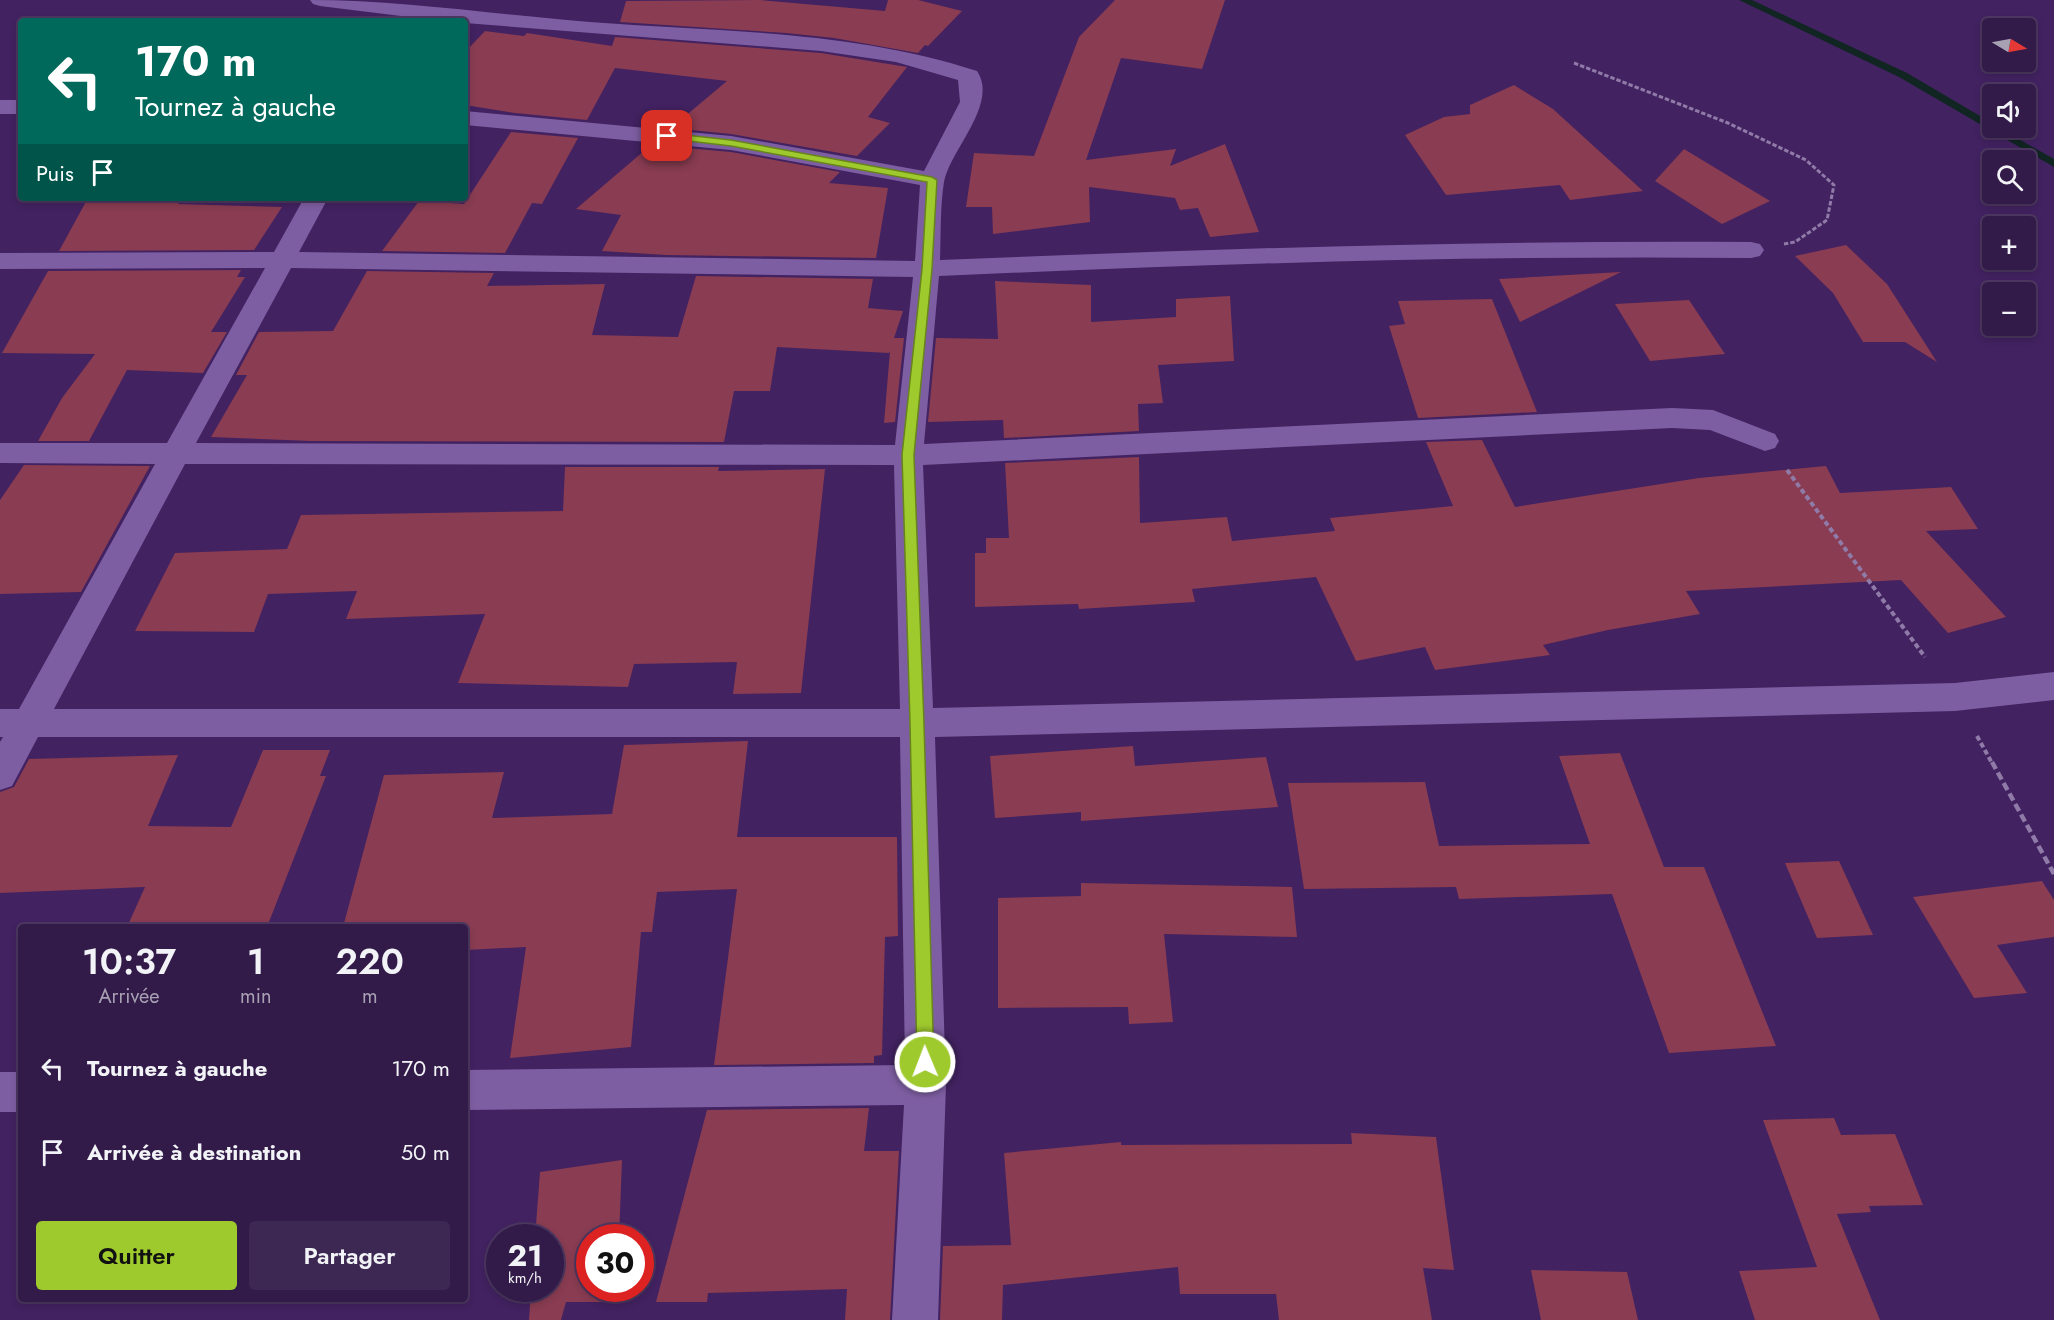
<!DOCTYPE html>
<html lang="fr">
<head>
<meta charset="utf-8">
<style>
  body { margin:0; font-family:Jost,sans-serif; background:#3d2753; color:#f1f3f6; height:100vh; display:flex; flex-direction:column; font-size:22px; white-space:nowrap }
  * { box-sizing:border-box; margin:0 }
  p { font-size:20px; color:#a8a1b4 }
  .icon { flex:none; width:33px; height:33px; fill:none; stroke:currentColor; stroke-width:2; stroke-linecap:round; stroke-linejoin:round }
  .map { position:relative; flex:1; overflow:hidden }
  .panel { position:absolute; left:18px; top:924px; width:450px; height:378px; display:flex; flex-direction:column; background:#321a49; border-radius:6px; box-shadow:0 3px 9px #0003,0 0 0 2px #4d3861 }
  .panel>* { flex:none }
  .banner { position:absolute; left:18px; top:18px; width:450px; height:183px; border-radius:6px; box-shadow:0 3px 9px #0003,0 0 0 2px #4d3861; background:#00695c; color:#fff; overflow:hidden }
  .needle { width:39px; rotate:100deg }
  .buttons { position:absolute; left:1982px; top:18px; display:grid; gap:12px }
  .buttons a { display:grid; place-items:center; width:54px; height:54px; border-radius:6px; background:#321a49; box-shadow:0 3px 9px #0003,0 0 0 2px #4d3861; font-size:30px }
  .speed { position:absolute; left:486px; top:1224px; display:flex; gap:12px; font-size:30px; font-weight:700; text-align:center }
  .speed>* { display:grid; place-content:center; width:78px; height:78px; border-radius:50%; background:#321a49; box-shadow:0 3px 9px #0003,0 0 0 2px #4d3861; line-height:1 }
  .speed small { font-size:15px; font-weight:400 }
  .speed .limit { border:9px solid #d22; background:#fff; color:#111 }
  .pin { position:absolute; display:grid; place-items:center; width:51px; height:51px; color:#fff; margin:-26px; border-radius:12px; box-shadow:0 3px 9px #0006 }
  .me { position:absolute; width:66px; margin:-33px; rotate:359deg; stroke-linejoin:round; filter:drop-shadow(0 0 4px #0008) }
  .turn { display:flex; align-items:center; gap:21px; height:126px; padding:0 18px; font-size:27px }
  .turn .icon { width:78px; height:78px; stroke-width:2.5 }
  .turn b { display:block; font-size:42px; line-height:51px }
  .then { display:flex; align-items:center; height:57px; padding:0 18px; background:#0003; gap:12px; font-size:22px }
  .eta { display:flex; justify-content:space-evenly; align-items:center; height:102px; text-align:center }
  .eta b { font-size:36px; font-weight:600; line-height:42px }
  .cta { display:flex; gap:12px; margin-top:auto; padding:12px 18px }
  .cta a { flex:1; height:69px; border-radius:6px; background:#9fca2d; color:#111; font-size:24px; font-weight:600; line-height:69px; text-align:center }
  .cta a+a { background:#3d2753; color:#f1f3f6 }
  ul { padding:0; list-style:none }
  li { display:flex; align-items:center; gap:18px; height:84px; padding:0 18px }
  li div { flex:1 }
  li b { display:block; font-size:22px }
  li em { font-style:normal }
  .map>svg:first-child { display:block }
</style>
</head>
<body>
<div class="map">
<svg width="2054" height="1320" viewBox="0 0 2054 1320">
  <rect width="100%" height="100%" fill="#422261"/>
  <g fill="none" stroke-linecap="round" stroke-linejoin="round">
    <!-- stream -->
    <path fill="#112522" fill-rule="evenodd" d="M1739,0H1752L1907,73L1992,123V128H1999L2054,159V167L1899,77Z"/>
  </g>
  <!-- building -->
  <path fill="#893c52" d="M760,0L885,11L888,0H918L962,11L928,46L925,45L918,53L834,38L786,33L620,22L626,1Z
    M1115,0H1225L1202,69L1121,58L1086,160L1176,149L1170,166L1225,144L1259,232L1210,237L1198,208L1180,210L1175,198L1089,187L1090,222L993,234L992,207H966L974,153L1034,156L1079,37Z
    M485,31L524,36L527,33L612,46L615,37L821,53L907,67L868,117L890,123L857,156L731,134L671,128L727,81L615,68L587,120L515,113L465,105V52Z
    M1514,85L1553,109L1643,191L1570,200L1560,185L1446,195L1405,135L1444,117L1470,114V105Z
    M511,132L578,138L542,204L532,203L505,253L382,251L419,201L464,204Z
    M651,145L731,152L840,172L829,183L888,188L876,258L666,255L602,251L621,215L576,209Z
    M1684,149L1770,201L1722,224L1655,181Z
    M88,198H181L178,204L282,207L254,250L59,251Z
    M1846,245L1887,284L1937,362L1905,342H1863L1833,293L1795,256Z
    M241,270L237,277H245L211,332H227L203,373L127,370L89,441H38L62,398L95,354L2,353L48,271Z
    M367,271L494,273L487,286L605,284L592,335L678,337L696,276L873,279L868,308L903,311L894,338H904L895,422L884,423L890,351L889,353L777,347L770,391H734L724,442L311,441L211,437L247,375H236L259,332L333,331Z
    M1621,272L1520,322L1499,279Z
    M995,281L1091,285V322L1176,317V299L1230,296L1234,361L1158,365L1163,403L1138,404L1139,431L1004,438L1003,420L928,422L936,338L998,339Z
    M1492,299L1537,412L1418,418L1389,326L1405,324L1398,301Z
    M1689,300L1725,354L1650,361L1615,304Z
    M1482,440L1515,507L1699,478L1826,466L1840,493L1951,487L1978,529L1926,531L2006,617L1948,633L1901,580L1686,591L1700,614L1608,630L1543,645L1550,655L1435,670L1425,647L1356,661L1316,577L1192,589L1195,602L1079,609L1078,604L975,607V553H986V538H1009L1005,463L1139,457L1140,523L1227,517L1232,541L1335,531L1330,518L1453,506L1426,442Z
    M24,465L150,466L81,592L0,594V500Z
    M565,467H719L718,471L825,469L801,693L733,694L737,662L634,664L628,687L458,683L485,614L346,619L357,591L268,594L254,632L135,631L175,553L287,549L301,515L563,511Z
    M748,741L737,837H897L898,936L885,937L882,1055L874,1056V1063L714,1065L737,889L657,892L652,932H641L631,1047L510,1058L526,947L465,950V927H343L384,775L504,772L492,818L612,814L624,745Z
    M1133,746L1135,766L1266,757L1278,807L1081,821V812L995,818L990,756Z
    M263,750H330L320,776H326L267,927H127L145,887L0,893V792L14,787L29,759L178,755L148,826L231,827Z
    M1620,753L1664,867H1704L1776,1046L1669,1053L1612,894L1459,899L1456,887L1304,889L1288,783L1425,782L1439,846L1590,844L1559,756Z
    M1839,861L1873,935L1817,938L1785,863Z
    M2042,881L2054,900V937L1997,945L2027,993L1974,998L1913,897Z
    M1081,883L1292,887L1297,937L1164,934L1173,1022L1129,1024L1128,1007L998,1008V898L1081,896Z
    M869,1108L864,1151H899L890,1320H845L847,1289L708,1293L707,1302H656L707,1110Z
    M1834,1118L1841,1135L1895,1134L1923,1205L1869,1206L1871,1212L1837,1214L1880,1320H1755L1739,1271L1817,1267L1763,1120Z
    M1351,1133L1436,1137L1454,1270L1423,1268L1432,1320H1279L1276,1294H1180L1178,1267L1003,1285L1002,1320H940L943,1246L1011,1245L1004,1153L1121,1142V1145L1352,1144Z
    M622,1160L619,1238H590V1288H617L616,1302H566L561,1320H529L531,1288H550V1238H535L540,1172Z
    M1531,1270L1627,1272L1638,1320H1541Z"/>
  <g fill="none" stroke-linecap="round" stroke-linejoin="round">
    <!-- path-far2 -->
    <path stroke="#907ba8" stroke-width="3" stroke-dasharray="4.5 2" stroke-linecap="butt" d="M1574,63L1728,123L1806,160L1834,185L1827,220L1795,242L1784,244"/>
    <!-- path-far1 -->
    <path stroke="#907ba8" stroke-width="4" stroke-dasharray="5 3" stroke-linecap="butt" d="M1787,470L1925,657
      M1977,736L1992,763"/>
    <!-- path -->
    <path stroke="#907ba8" stroke-width="4.5" stroke-dasharray="8 4" stroke-linecap="butt" d="M1992,762L2054,874"/>
    <!-- minor -->
    <path fill="#7e5ea2" fill-rule="evenodd" d="M310,0C403,0 497,15 590,22C720,32 852,30 977,71C999,104 950,150 944,182C940,207 941,235 940,260C1210,249 1481,240 1751,242L1760,244L1764,250L1760,256L1751,258C1480,255 1210,264 939,276L924,444L1672,408L1713,410L1775,434L1779,441L1775,448L1765,451L1710,430L1672,428L923,465L933,708L1955,683L2054,672V700L1955,711L935,737L946,1085L938,1320H892L904,1105L465,1110V1070L905,1065L900,737H38L12,786L0,790V742L3,737H0V709H19L155,464L0,463V443H167L265,268L0,269V253L274,252L304,198H328L299,252L915,261L920,185L731,150L465,125V111L731,136L924,171L960,102L958,80L896,62L821,51L465,23V21H441L320,6L313,4ZM291,268L913,277L895,445L196,443ZM185,464L894,465L900,709H54Z
      M0,100H21V114H0Z
      M0,1072H21V1112H0Z"/>
  </g>
  <!-- route -->
  <path fill="#9fca2d" stroke="#67831d" stroke-width="1.5" d="M667,133L731,140L932,177L937,180L932,269L914,455L924,723L934,1062L931,1068L925,1070L919,1068L917,1062L910,723L902,455L922,269L927,182L731,146L663,138V134Z"/>
</svg>
<div class="buttons">
<a><svg class="needle" viewBox="-14 -14 28 28"><path d="M0-13l5 13h-10z" fill="#e53935"/><path d="M0 13l5-13h-10z" fill="#a8a1b4"/></svg></a>
<a><svg class="icon" aria-label="sound" viewBox="0 0 24 24"><path d="M4 9h4l5-4v14l-5-4H4zM17 9q2 3 0 6"/></svg></a>
<a><svg class="icon" aria-label="search" viewBox="0 0 24 24"><circle cx="10" cy="10" r="6"/><path d="M15 15l6 6"/></svg></a>
<a>+</a>
<a>−</a>
</div>
<div class="speed"><div>21<small>km/h</small></div><div class="limit">30</div></div>
<div class="pin" style="left:667px;top:136px;background:#d93025"><svg class="icon" aria-label="arrive" viewBox="0 0 24 24"><path d="M6 21V4h12l-3 4 3 4H6"/></svg></div>
<svg class="me" style="left:925px;top:1062px" viewBox="-20 -20 40 40"><circle r="17" fill="#9fca2d" stroke="#fff" stroke-width="3"/><path d="M0-11L8 9 0 5-8 9z" fill="#fff"/></svg>
<div class="banner">
<div class="turn"><svg class="icon" aria-label="left" viewBox="0 0 24 24"><path d="M17 20v-9H6M10 6l-5 5 5 5"/></svg><div><b>170 m</b>Tournez à gauche</div></div>
<div class="then">Puis<svg class="icon" aria-label="arrive" viewBox="0 0 24 24"><path d="M6 21V4h12l-3 4 3 4H6"/></svg></div>
</div>
<section class="panel">
<div class="eta">
<div><b>10:37</b><p>Arrivée</p></div>
<div><b>1</b><p>min</p></div>
<div><b>220</b><p>m</p></div>
</div>
<ul>
<li><svg class="icon" aria-label="left" viewBox="0 0 24 24"><path d="M17 20v-9H6M10 6l-5 5 5 5"/></svg><div><b>Tournez à gauche</b></div><em>170 m</em></li>
<li><svg class="icon" aria-label="arrive" viewBox="0 0 24 24"><path d="M6 21V4h12l-3 4 3 4H6"/></svg><div><b>Arrivée à destination</b></div><em>50 m</em></li>
</ul>
<div class="cta"><a>Quitter</a><a>Partager</a></div>
</section>
</div>
</body>
</html>
